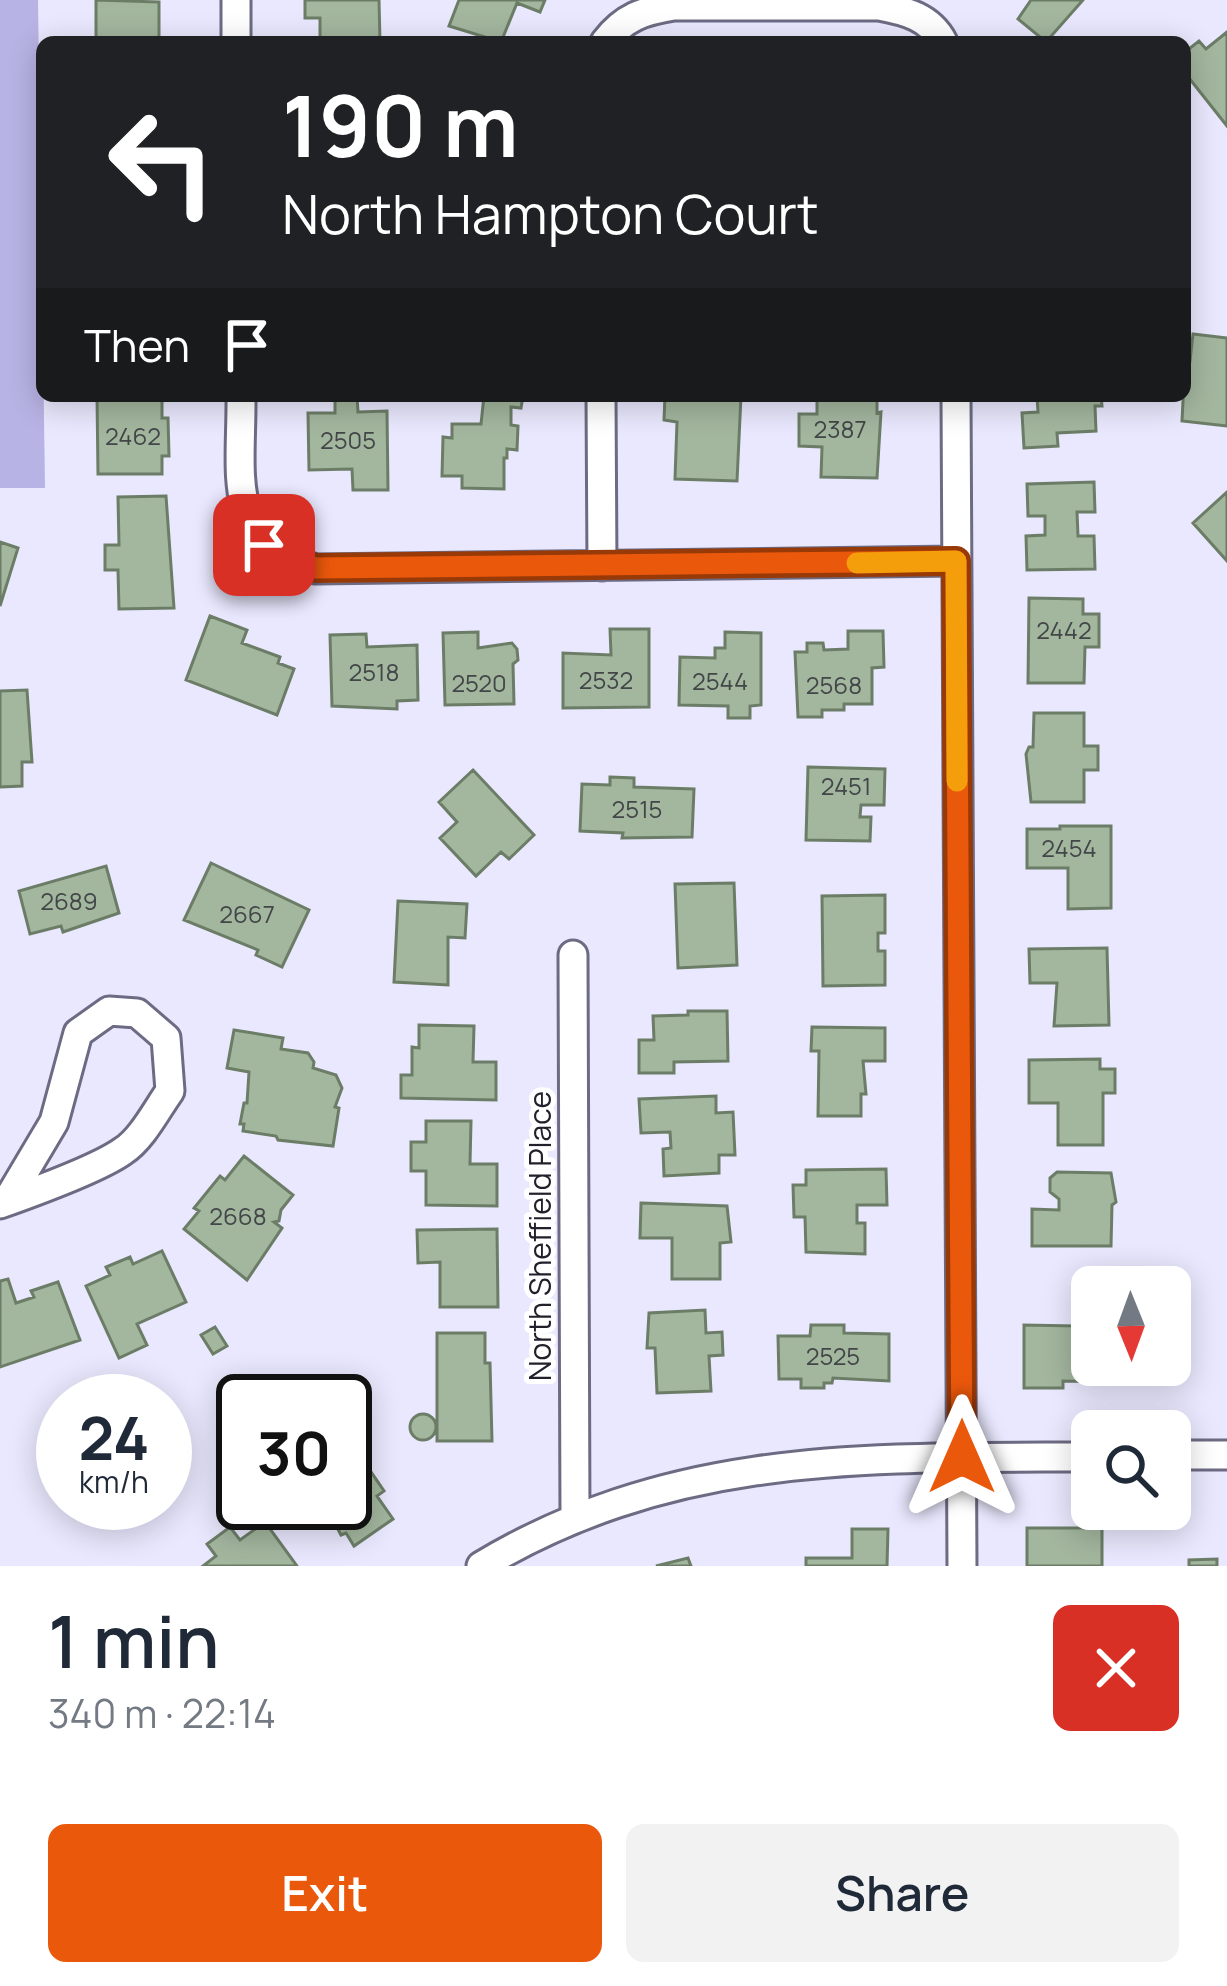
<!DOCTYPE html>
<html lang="en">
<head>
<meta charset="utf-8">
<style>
  body { margin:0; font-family:Manrope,sans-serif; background:#f2f2f3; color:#1f2937; height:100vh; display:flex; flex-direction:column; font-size:45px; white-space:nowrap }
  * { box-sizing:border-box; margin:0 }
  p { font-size:39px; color:#747a83 }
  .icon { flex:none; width:66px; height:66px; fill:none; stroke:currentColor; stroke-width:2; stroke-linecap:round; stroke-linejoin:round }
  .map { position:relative; height:1566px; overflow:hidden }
  .sheet { display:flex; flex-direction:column; background:#fff; flex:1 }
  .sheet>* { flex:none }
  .guide { position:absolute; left:36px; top:36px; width:1155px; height:366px; border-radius:18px; box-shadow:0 6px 30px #0003; background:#202124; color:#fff; overflow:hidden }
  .needle { width:78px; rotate:179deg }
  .controls { position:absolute; left:1071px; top:1266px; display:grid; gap:24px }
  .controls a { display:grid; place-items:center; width:120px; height:120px; border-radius:18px; background:#fff; box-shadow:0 6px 30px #0003; font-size:60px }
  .speed { position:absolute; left:36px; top:1374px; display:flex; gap:24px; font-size:60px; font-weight:700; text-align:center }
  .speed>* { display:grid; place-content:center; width:156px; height:156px; border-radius:50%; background:#fff; box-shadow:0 6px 30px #0003; line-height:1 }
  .speed small { font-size:30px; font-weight:400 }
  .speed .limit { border:6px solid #111; border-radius:18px; background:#fff; color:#111 }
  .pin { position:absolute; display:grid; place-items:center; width:102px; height:102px; color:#fff; margin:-51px; border-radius:24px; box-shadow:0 6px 18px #0006 }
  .me { position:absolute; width:132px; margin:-66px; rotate:0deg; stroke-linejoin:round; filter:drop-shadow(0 0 9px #0008) }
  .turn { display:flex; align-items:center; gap:42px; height:252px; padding:0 48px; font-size:54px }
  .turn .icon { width:156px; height:156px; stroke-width:2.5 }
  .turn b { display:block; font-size:84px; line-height:102px }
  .then { display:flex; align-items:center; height:114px; padding:0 48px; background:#0003; gap:24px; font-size:45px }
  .round { display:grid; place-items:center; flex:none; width:126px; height:126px; border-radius:18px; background:#f2f2f3 }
  .overview { display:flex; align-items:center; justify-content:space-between; height:204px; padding:0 48px }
  h1 { font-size:72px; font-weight:600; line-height:90px }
  .primary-button { display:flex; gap:24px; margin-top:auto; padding:24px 48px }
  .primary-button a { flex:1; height:138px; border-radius:18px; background:#ea580c; color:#fff; font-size:48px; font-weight:600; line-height:138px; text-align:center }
  .primary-button a+a { background:#f2f2f3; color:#1f2937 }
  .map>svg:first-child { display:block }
</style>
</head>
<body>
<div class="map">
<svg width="1227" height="1566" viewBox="0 0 1227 1566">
  <rect width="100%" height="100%" fill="#e9e8fe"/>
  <!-- green -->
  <path fill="#b7b3e4" d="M0,0H38L45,488H0Z"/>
  <!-- building -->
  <path fill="#a3b69e" stroke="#6c7d67" stroke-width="3" d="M96,0L159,2V42H96Z
    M305,0H379L380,42H320V18H305Z
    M459,0H545L540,12L517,3L501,42L449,26Z
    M1031,0H1083L1046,42L1018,19Z
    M1227,32V126L1185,73V52L1199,41L1206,49Z
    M1193,334L1227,338V426L1182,421L1185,361H1190Z
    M97,396H162V418H168L169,456H162V474H98Z
    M335,396H357L358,412L387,411L388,490H353L352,469L309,470L308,413H335Z
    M484,396H523L521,408L511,407V425L518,426L517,450L507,449V458H504V489L462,488V476H442L443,437L452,438V424H481Z
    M665,396H741L737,481L675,479L677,422L664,420Z
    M817,396H877V413L881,412L877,478L821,477L822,447L799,446V414H817Z
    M1037,396H1101L1102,406H1095L1096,431L1057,433L1058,446L1024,448L1022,413L1038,412Z
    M1094,482L1095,512H1077L1078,536H1094L1095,569L1027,570L1026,536L1045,535V516H1028L1027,484Z
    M1227,492V561L1193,523Z
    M166,496L174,608L119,609L118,570H105V545H119L118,497Z
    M0,542L18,548L0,606Z
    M1029,598L1083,599V614H1099V647H1085L1084,683H1028Z
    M210,616L247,630L242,643L280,657L278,663L294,669L277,715L186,680Z
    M610,629H649V707L563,708V653L611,655Z
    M848,631H883L884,667L872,668V704H844V710H822V717H798L795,652H807V643H823L824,650L848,649Z
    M478,632V648L512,643L517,649L518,660L513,664L514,704L445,705L443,633Z
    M725,632L761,633V705L750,706V718H728V706L679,705L680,657L715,658V648H725Z
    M366,634L367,647L417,645L418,700L397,701V709L332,706L330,635Z
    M27,690L32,762H22V786L0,787V691Z
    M1034,713H1084V746H1098V770H1084V802H1031L1026,754L1029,747H1033Z
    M808,767L885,769L884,805H861L860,817H871L870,841L806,840Z
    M473,770L534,835L509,859L501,852L476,876L440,838L457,822L439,802Z
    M610,777L634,778V787L694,789L692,837L622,838L623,833L580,831L582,784L610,785Z
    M1060,826H1111V908L1068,909V868H1027V829H1060Z
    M211,863L309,910L282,967L256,955L258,950L184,920Z
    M106,866L119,913L63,932L61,926L30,934L19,891Z
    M734,883L737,965L678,968L675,884Z
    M885,895V933H878V951H885V985L823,986L822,896Z
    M398,901L467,904L465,938L448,937V985L394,982Z
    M1107,948L1109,1025L1054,1026L1057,983H1030L1029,949Z
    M688,1011H727L728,1061L674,1062V1073H639V1040H654L653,1016L688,1015Z
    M419,1025L474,1026L473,1062H496V1100L401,1098V1075H412V1047L419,1048Z
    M812,1027L885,1028V1061H863L866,1094H861V1116H818L819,1051H811Z
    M234,1030L283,1038L281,1049L308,1053L314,1062L313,1068L336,1075L342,1088L335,1107L339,1108L333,1146L278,1140L276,1136L243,1131L244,1124H240L244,1103H247L249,1072L227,1068Z
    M1100,1059V1069H1115V1093H1103V1145H1058V1103H1029V1060Z
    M716,1096V1113L733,1112L735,1155H719V1173L664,1176L663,1149L671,1148L670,1132L641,1133L639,1099Z
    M426,1121H471L470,1164H497V1206L426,1205V1171H411V1142H426Z
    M244,1156L293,1195L281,1210L279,1221L274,1222L282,1228L247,1280L184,1229L199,1211L194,1208L220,1176L225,1180Z
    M886,1169L887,1205H857V1223H865V1254L806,1252L805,1217H794L793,1185H806V1170Z
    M1057,1172L1111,1173L1116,1202L1112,1205L1111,1246H1032V1209L1059,1210V1199L1050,1192V1178Z
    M641,1203L727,1206L731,1242L720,1243V1279H672V1238H640Z
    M497,1229L498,1307H440V1262L418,1263L417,1230Z
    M162,1251L186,1302L137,1324L147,1345L119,1358L86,1286L110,1275L106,1267L130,1257L133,1264Z
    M8,1279L16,1303L34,1297L31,1291L58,1282L80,1340L0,1367V1281Z
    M1078,1303H1092V1365H1107V1382L1063,1381V1388H1024V1325L1077,1326Z
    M705,1310L706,1333L722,1332L723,1355L709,1356L711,1391L657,1393L655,1348H647L649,1313Z
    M811,1325H844V1333L889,1334V1381L833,1378L832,1383H824V1388H801V1379H779L778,1336H810Z
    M215,1327L227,1346L213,1354L201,1335Z
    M437,1333H485V1363H490L492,1441H437Z
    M410 1427a13 13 0 1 1 26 0a13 13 0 1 1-26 0Z
    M350,1441L384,1491L377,1496L393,1519L354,1546L346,1533L341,1535L324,1503H345V1444Z
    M265,1522L297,1566H203L216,1556L207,1544L230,1527L240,1540Z
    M1027,1528H1102V1566H1027Z
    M852,1529H888L887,1566H806V1558H852Z
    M688,1558L691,1566H656Z
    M1217,1559V1566H1189V1560Z"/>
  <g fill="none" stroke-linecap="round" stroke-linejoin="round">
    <defs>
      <path id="street" d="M236,0V42
        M605,42C624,17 643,11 674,6H879C906,11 930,17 943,42
        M241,396C242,474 223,544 316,569L956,561
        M601,396L602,566
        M956,396L962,1566
        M573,955L575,1517
        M0,1204C31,1193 98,1169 123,1151C142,1139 157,1109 170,1091L166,1038L137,1013L109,1011L78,1033L54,1122L7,1201
        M1170,1455H1227
        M481,1566C676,1449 873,1458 1092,1457"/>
    </defs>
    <!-- street casing -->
    <use href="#street" stroke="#6c6b83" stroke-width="33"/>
    <!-- street -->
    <use href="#street" stroke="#fff" stroke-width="27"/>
  </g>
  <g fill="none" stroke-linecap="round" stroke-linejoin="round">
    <defs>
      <path id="route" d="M264,545L285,560L316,568L956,561L962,1457"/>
    </defs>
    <!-- route casing -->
    <use href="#route" stroke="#983908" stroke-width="30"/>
    <!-- route -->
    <use href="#route" stroke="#ea580c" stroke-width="21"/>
    <!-- slow -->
    <path stroke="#f59e0b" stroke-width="21" d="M857,563L956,561L957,781"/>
  </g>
  <g text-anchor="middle" stroke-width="10" stroke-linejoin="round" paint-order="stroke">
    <!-- number labels -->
    <g font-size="24" fill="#424648">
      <text x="840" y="438">2387</text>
      <text x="133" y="445">2462</text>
      <text x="348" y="449">2505</text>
      <text x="1064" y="639">2442</text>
      <text x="374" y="681">2518</text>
      <text x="606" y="689">2532</text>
      <text x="720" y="690">2544</text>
      <text x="479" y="692">2520</text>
      <text x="834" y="694">2568</text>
      <text x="846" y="795">2451</text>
      <text x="637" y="818">2515</text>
      <text x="1069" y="857">2454</text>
      <text x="69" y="910">2689</text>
      <text x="247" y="923">2667</text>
      <text x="238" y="1225">2668</text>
      <text x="833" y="1365">2525</text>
    </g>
    <!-- street labels -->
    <g font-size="30" fill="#22212b" stroke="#fff">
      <text transform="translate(541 1236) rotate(-90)" y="10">North Sheffield Place</text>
    </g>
  </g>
</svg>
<div class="controls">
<a><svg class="needle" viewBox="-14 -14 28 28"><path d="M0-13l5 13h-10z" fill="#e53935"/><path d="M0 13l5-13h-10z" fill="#747a83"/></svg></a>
<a><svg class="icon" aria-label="search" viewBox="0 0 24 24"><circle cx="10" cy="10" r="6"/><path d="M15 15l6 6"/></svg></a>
</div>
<div class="speed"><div>24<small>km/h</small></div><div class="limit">30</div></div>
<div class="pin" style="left:264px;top:545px;background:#d93025"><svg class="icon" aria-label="arrive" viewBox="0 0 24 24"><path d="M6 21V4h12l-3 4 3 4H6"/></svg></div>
<svg class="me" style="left:962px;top:1457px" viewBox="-20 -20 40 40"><path d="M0-17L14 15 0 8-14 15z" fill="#ea580c" stroke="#fff" stroke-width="4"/></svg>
<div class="guide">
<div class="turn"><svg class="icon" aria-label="left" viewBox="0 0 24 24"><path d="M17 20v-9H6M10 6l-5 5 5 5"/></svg><div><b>190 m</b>North Hampton Court</div></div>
<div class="then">Then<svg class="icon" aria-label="arrive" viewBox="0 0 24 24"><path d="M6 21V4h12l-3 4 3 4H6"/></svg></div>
</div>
</div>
<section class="sheet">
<div class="overview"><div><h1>1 min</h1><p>340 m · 22:14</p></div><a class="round" style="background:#d93025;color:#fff"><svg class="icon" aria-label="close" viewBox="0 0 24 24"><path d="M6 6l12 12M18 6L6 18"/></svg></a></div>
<div class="primary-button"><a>Exit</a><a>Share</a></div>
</section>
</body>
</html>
